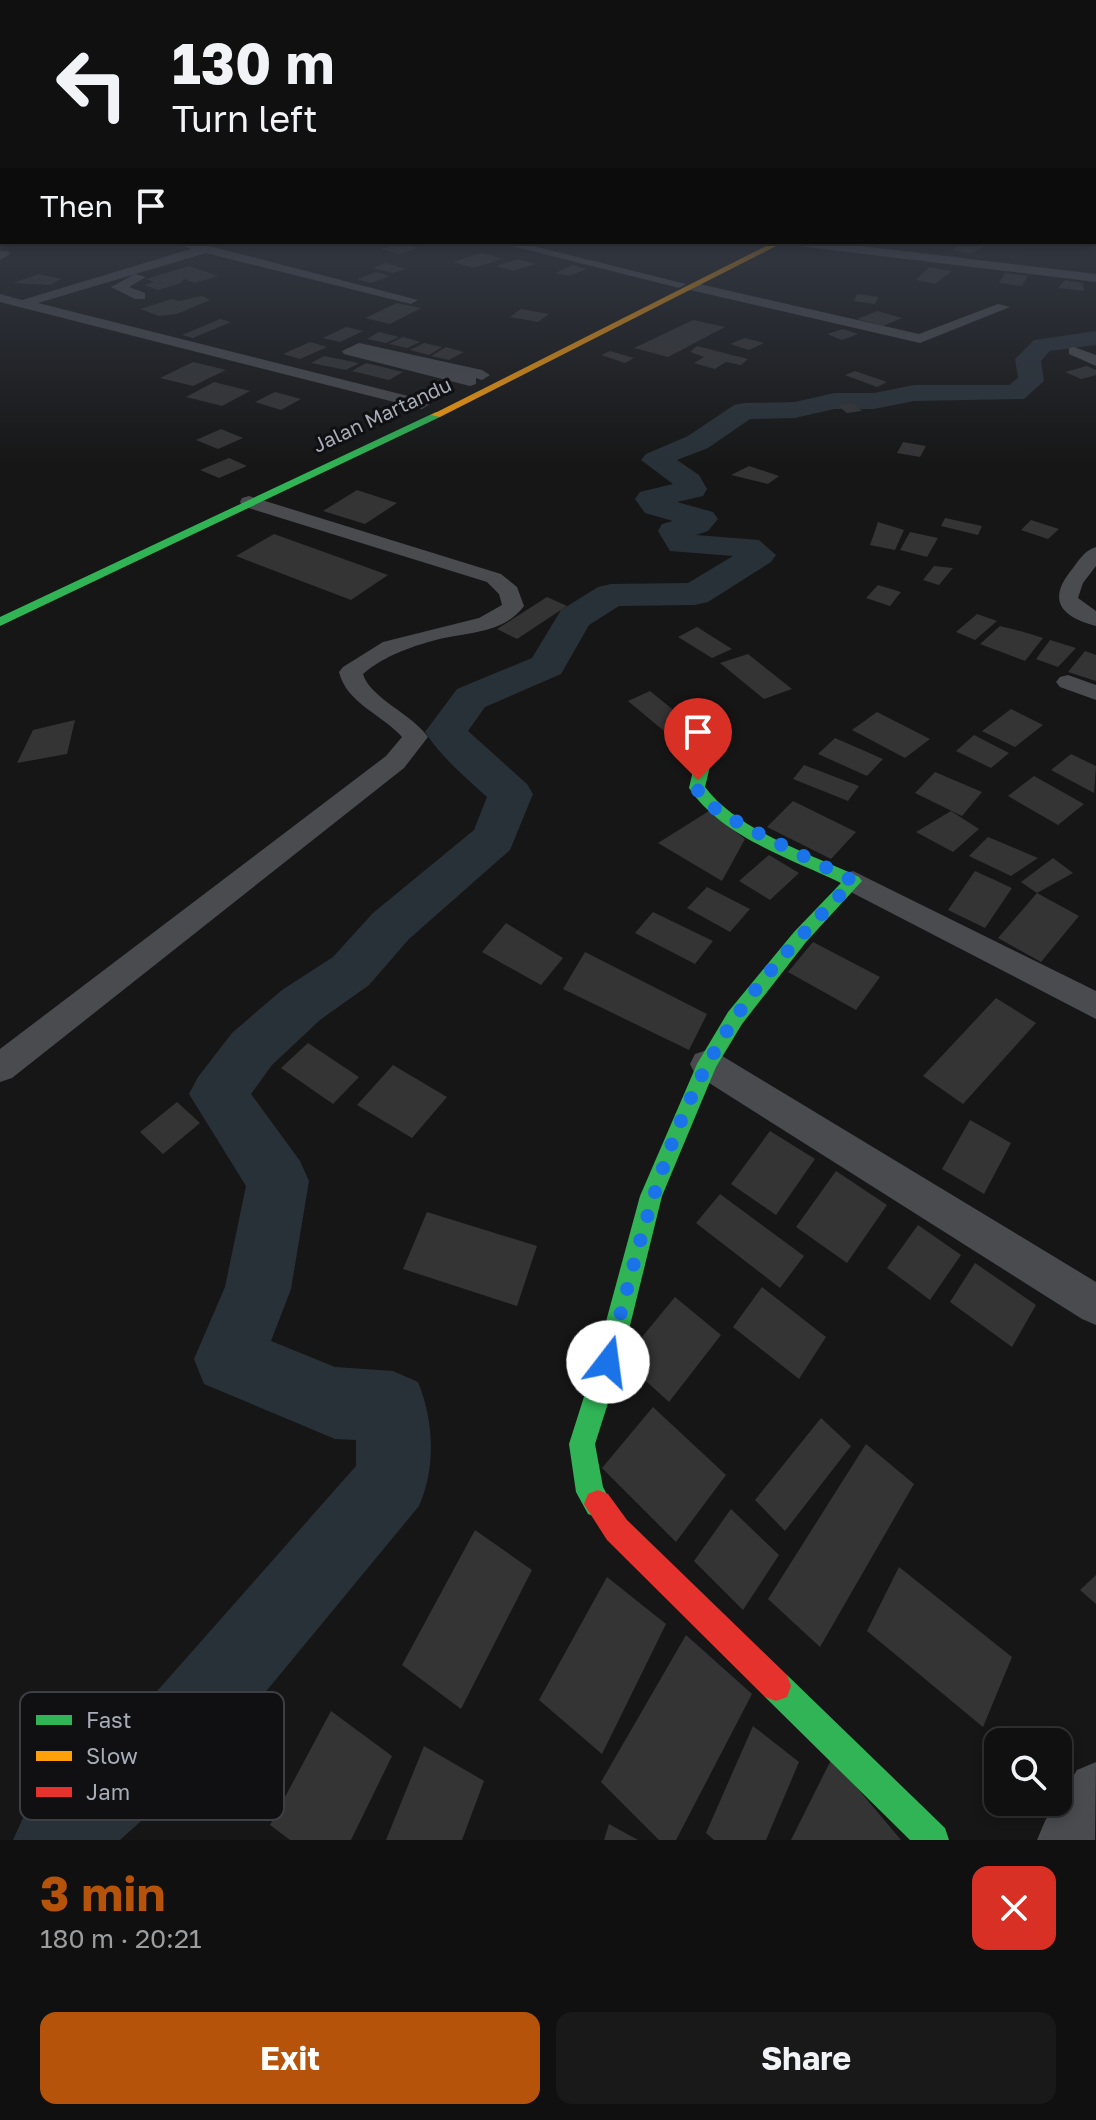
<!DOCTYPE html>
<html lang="en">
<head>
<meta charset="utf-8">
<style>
  body { margin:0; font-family:"Golos Text",sans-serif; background:#191919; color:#f1f3f6; height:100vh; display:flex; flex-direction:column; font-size:30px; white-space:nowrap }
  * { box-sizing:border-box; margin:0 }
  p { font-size:26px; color:#9c9d9f }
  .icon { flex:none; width:44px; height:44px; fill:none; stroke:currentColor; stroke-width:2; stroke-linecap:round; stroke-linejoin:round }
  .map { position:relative; height:1840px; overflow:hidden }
  .details { display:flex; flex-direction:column; background:#101010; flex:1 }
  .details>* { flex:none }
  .banner { position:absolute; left:0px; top:0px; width:1096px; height:244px; box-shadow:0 4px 12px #0003,0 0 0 2px #303030; background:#101010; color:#f1f3f6; overflow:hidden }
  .buttons { position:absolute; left:984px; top:1728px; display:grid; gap:16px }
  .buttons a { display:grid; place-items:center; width:88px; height:88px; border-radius:16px; background:#101010; box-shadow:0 4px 12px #0003,0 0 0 2px #303030; font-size:40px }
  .pin { position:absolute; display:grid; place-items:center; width:68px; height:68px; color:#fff; margin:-82px -34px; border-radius:50% 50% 50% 0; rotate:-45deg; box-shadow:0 0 8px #0007 }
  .pin .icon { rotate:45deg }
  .me { position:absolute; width:88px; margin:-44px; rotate:15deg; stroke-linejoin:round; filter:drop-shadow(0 0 6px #0008) }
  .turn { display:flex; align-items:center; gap:28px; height:168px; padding:0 40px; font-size:36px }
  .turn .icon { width:104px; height:104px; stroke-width:2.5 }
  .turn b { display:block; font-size:56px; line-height:68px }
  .then { display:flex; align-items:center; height:76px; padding:0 40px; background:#0003; gap:16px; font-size:30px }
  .round { display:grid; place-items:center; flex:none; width:84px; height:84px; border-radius:16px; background:#191919 }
  .summary { display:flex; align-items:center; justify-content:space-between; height:136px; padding:0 40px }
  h1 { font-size:48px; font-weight:700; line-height:60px; color:#b45309 }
  .action { display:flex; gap:16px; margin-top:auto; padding:16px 40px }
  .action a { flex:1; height:92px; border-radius:16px; background:#b45309; color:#fff; font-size:32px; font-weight:700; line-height:92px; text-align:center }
  .action a+a { background:#191919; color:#f1f3f6 }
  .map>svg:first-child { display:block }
</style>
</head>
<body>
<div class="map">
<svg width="1096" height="1840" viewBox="0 0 1096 1840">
  <rect width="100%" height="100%" fill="#161616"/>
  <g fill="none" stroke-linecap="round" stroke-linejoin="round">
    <!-- river -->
    <path fill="#293138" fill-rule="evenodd" d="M1096,331V345L1050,351L1041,361L1044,381L1024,399L914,401L874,409H834L795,418L750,419L708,448L677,460L699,475L707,489L703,496L677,502L713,512L718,519L708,531L696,535L759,540L776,555L771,562L708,602L695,605L619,606L589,625L561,674L485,707L468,731L527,784L533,794L510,850L409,939L369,985L320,1020L272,1065L251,1094L300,1161L309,1181L291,1289L271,1341L335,1367L393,1371L418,1382C434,1421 436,1468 419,1506L211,1758L120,1840H13L32,1798L151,1698L356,1466V1440L335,1439L204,1384L194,1359L225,1287L246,1186L189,1094L198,1077L232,1033L282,990L333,957L373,913L474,830L487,797C465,777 442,758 425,732L457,689L532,658L561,610L598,587L611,584L688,583L733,556L670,551L658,531L662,524L673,521L645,513L635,499L640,492L673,484L641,460L646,454L688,436L734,405L744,403L795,402L834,393H874L914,385H1009L1018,378L1015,359L1034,340Z"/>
  </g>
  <!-- building -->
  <path fill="#343435" d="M967,242L985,246L970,254L952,250Z
    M401,243L419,248L399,254L381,249Z
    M482,253L502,259L473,268L453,262Z
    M518,259L535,264L513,271L496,266Z
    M386,263L406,269L393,273L373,268Z
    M573,265L587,269L569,276L555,273Z
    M189,266L218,276L195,283L184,279L181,283L158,290L144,285L154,282L146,279Z
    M929,267L952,271L935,284L916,280Z
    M376,272L390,276L371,283L357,279Z
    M1005,273L1028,276L1022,286L999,283Z
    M39,274L61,279L50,285L13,283Z
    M1065,280L1083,283L1084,291L1058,288Z
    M857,294L878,297L875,304L854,301Z
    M202,296L210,300L177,314L159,316L140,309L172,299L179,301Z
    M397,303L421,308L390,324L365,318Z
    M521,309L549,314L538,322L510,317Z
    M877,311L902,318L883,326L857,319Z
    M220,319L231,322L193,338L182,335Z
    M693,320L725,327L668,357L634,348Z
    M346,327L363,331L340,342L323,338Z
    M843,329L858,334L842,340L827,334Z
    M379,332L399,337L386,343L367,339Z
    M403,337L420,342L407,348L389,344Z
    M745,338L764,343L749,350L730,344Z
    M310,342L327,347L300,359L283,354Z
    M424,343L442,347L429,355L410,350Z
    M697,346L748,359L741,365L726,362L715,369L694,363L704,357L690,352Z
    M446,347L464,352L449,360L431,356Z
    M610,351L634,358L625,363L601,355Z
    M324,356L359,363L346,370L311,363Z
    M193,362L226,370L193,386L160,378Z
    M366,363L403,372L389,380L352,371Z
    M1087,366L1096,370V375L1081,379L1065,372Z
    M855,371L887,382L877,387L845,375Z
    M214,382L250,391L222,406L186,397Z
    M275,392L301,399L281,410L255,402Z
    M852,403L862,411L847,413L837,405Z
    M221,429L243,438L218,449L196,440Z
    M903,442L926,446L920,457L897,453Z
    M229,458L247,466L219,478L200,470Z
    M749,466L779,476L768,484L731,475Z
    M357,490L397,503L365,524L323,511Z
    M945,518L982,526L978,535L941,526Z
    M1031,520L1059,529L1048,539L1021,530Z
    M878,522L904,530L895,550L870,545Z
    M910,532L938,538L927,557L900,550Z
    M274,534L388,575L351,600L236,556Z
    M934,566L953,568L939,585L923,580Z
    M878,585L901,592L890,606L866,598Z
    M547,597L567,606L517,639L497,629Z
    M977,614L997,621L975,640L956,632Z
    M1000,626L1024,632L1043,638L1025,661L980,644Z
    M697,627L732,649L712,658L678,637Z
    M1050,640L1076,648L1058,667L1036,659Z
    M1085,651L1096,655V681L1068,672Z
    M748,654L792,689L764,699L720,663Z
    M650,691L693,726L670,736L628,701Z
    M1011,709L1043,725L1015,747L982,731Z
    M877,712L930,739L905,758L852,730Z
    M75,720L67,754L17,763L33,730Z
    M974,735L1009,753L991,768L956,751Z
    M835,738L883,759L867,776L818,754Z
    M1071,754L1096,766L1094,793L1051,770Z
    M804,765L859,786L848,801L793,779Z
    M935,772L982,792L962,816L915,793Z
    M1034,776L1084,804L1058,825L1008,796Z
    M793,801L856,832L831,859L767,827Z
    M709,811L745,839L722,881L658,843Z
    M951,811L979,829L953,852L916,832Z
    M988,837L1038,858L1011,876L969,856Z
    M769,855L799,873L770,900L739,881Z
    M1053,858L1073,873L1037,893L1021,882Z
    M975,871L1012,888L985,928L948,910Z
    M707,887L750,909L730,932L687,908Z
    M1037,893L1079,916L1041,962L998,938Z
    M653,912L713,941L695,964L635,933Z
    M506,923L563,958L541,985L482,952Z
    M813,942L880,977L856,1010L788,972Z
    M585,952L707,1014L689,1050L563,989Z
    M996,998L1036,1023L963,1104L923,1076Z
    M308,1043L359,1077L333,1104L281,1068Z
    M393,1065L447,1097L412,1138L357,1105Z
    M177,1102L200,1123L163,1154L140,1132Z
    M970,1120L1011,1143L984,1194L942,1169Z
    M770,1131L815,1159L776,1215L731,1184Z
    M836,1171L887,1205L847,1263L796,1227Z
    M720,1194L804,1256L780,1288L696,1223Z
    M427,1212L537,1246L517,1306L403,1269Z
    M918,1225L961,1255L930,1300L887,1268Z
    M975,1263L1036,1305L1012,1347L950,1302Z
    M762,1287L826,1337L799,1379L733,1327Z
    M675,1297L721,1335L669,1402L623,1360Z
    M653,1407L726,1475L676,1542L602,1468Z
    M821,1418L851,1446L785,1531L755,1500Z
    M866,1444L914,1484L820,1647L768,1599Z
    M731,1509L779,1555L743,1610L694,1561Z
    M475,1530L532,1570L461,1709L402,1665Z
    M899,1567L1012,1657L983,1727L867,1631Z
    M1096,1575V1604L1080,1590Z
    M607,1577L666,1624L602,1754L539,1700Z
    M686,1635L752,1694L676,1840H659L601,1782Z
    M331,1711L392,1756L351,1840H290L270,1825Z
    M753,1726L799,1762L766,1840H714L706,1833Z
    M424,1746L484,1781L462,1840H386Z
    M832,1758L901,1840H791Z
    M609,1824L638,1840H604Z"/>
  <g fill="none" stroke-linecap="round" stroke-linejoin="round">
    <!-- street -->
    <path fill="#4a4b4f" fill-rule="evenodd" d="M1094,221H1096V228H1094Z
      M170,242L206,245L418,300L411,304L206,253L38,303L428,401L430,404L422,409L0,302V294L22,300L191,249Z
      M404,242H422L409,247Z
      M496,242H517L686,284L679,288Z
      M792,242H828L1096,274V282L798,246Z
      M0,251H8L10,254L0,260Z
      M135,274L146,277L129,287L145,293V299H135L111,287Z
      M695,283L919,334L998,304L1010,307L920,343L690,290L688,287Z
      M359,343L482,370L490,375L482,380L476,378V384L470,386L344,354L342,351Z
      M1074,347L1096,355V366L1069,354V348Z
      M249,496L501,574L517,587L524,606C505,632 472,632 444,638C415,645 385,655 363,674C370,698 412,714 428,737L404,768L12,1078L0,1082V1049L386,756L402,737C382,714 347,704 339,672L343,667L383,642L479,618L502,605L499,594L487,582L242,506L240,502L242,498Z
      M1096,547V566L1083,583L1078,598L1096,611V626C1059,616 1047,599 1073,568C1079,560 1085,550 1096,547Z
      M1068,675L1096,685V700L1060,687L1056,682L1060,677Z
      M853,871L1096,991V1019L843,888L839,881L843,874Z
      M707,1050L719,1054L1096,1282V1325L1082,1319L695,1074L690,1064L695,1054Z
      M1096,1762L1095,1840H1037L1045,1821L1077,1770Z"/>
    <!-- fast -->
    <path fill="#30b455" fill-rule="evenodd" d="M436,412L441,415L440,417L0,626V617Z
      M703,757L711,762L705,787C738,831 811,854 859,877L862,881L806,942L742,1024L716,1067L662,1196L621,1362L595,1444L603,1487L612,1504L608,1514L598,1518L588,1514L576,1492L569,1444L595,1362L640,1196L697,1064L728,1012L794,932L841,883C790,858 722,837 689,788L695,762Z
      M776,1671L787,1675L945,1828L949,1840H910L765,1697L761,1686L765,1675Z"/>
    <!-- slow -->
    <path fill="#ff9f0a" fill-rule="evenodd" d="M774,242H784L440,417L431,415Z"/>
    <!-- jam -->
    <path fill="#e5322d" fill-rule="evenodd" d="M598,1490L608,1494L627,1520L787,1675L791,1686L787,1697L776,1701L765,1697L607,1540L584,1504L588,1494Z"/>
  </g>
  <!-- sky -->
  <linearGradient id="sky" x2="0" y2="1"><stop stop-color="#0c0c0c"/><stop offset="0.45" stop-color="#363c47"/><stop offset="1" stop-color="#363c47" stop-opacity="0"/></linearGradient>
  <rect width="1096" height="467" fill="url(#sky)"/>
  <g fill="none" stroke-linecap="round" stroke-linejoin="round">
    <!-- route -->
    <path stroke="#1a73e8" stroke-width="14" stroke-dasharray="0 25.2" d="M608,1362C639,1245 666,1122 734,1020C767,969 812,925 853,881L742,825L708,804L698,792V780"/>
  </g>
  <g text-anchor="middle" stroke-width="6" stroke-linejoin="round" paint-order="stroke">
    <!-- far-street labels -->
    <g font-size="20" fill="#a6acb8" stroke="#101012">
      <text transform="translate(382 415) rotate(-25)" y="7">Jalan Martandu</text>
    </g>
  </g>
  <!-- legend -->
  <rect x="20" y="1692" width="264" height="128" rx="12" fill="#101012" stroke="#3d3f44" stroke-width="2"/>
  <rect x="36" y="1715" width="36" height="10" fill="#30b455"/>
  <rect x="36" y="1751" width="36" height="10" fill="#ff9f0a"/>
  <rect x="36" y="1787" width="36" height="10" fill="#e5322d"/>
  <g font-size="22" fill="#a6acb8">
    <text x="86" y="1728">Fast</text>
    <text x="86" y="1764">Slow</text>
    <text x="86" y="1800">Jam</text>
  </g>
</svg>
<div class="buttons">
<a><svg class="icon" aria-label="search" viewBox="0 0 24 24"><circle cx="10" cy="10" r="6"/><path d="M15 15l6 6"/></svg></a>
</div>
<div class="pin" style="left:698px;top:780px;background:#d93025"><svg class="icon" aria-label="arrive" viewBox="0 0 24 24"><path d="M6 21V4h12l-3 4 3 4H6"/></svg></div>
<svg class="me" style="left:608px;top:1362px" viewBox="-20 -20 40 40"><circle r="19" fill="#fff"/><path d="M0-13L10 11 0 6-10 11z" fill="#1a73e8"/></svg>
<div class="banner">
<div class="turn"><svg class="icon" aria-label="left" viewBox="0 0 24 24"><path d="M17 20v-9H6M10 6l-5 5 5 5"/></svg><div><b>130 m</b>Turn left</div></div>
<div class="then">Then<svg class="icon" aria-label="arrive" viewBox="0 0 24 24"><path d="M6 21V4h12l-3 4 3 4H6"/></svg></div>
</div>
</div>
<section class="details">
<div class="summary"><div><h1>3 min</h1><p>180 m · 20:21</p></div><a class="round" style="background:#d93025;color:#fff"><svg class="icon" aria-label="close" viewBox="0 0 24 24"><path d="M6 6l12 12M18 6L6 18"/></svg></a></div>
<div class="action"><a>Exit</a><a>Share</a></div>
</section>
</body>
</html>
